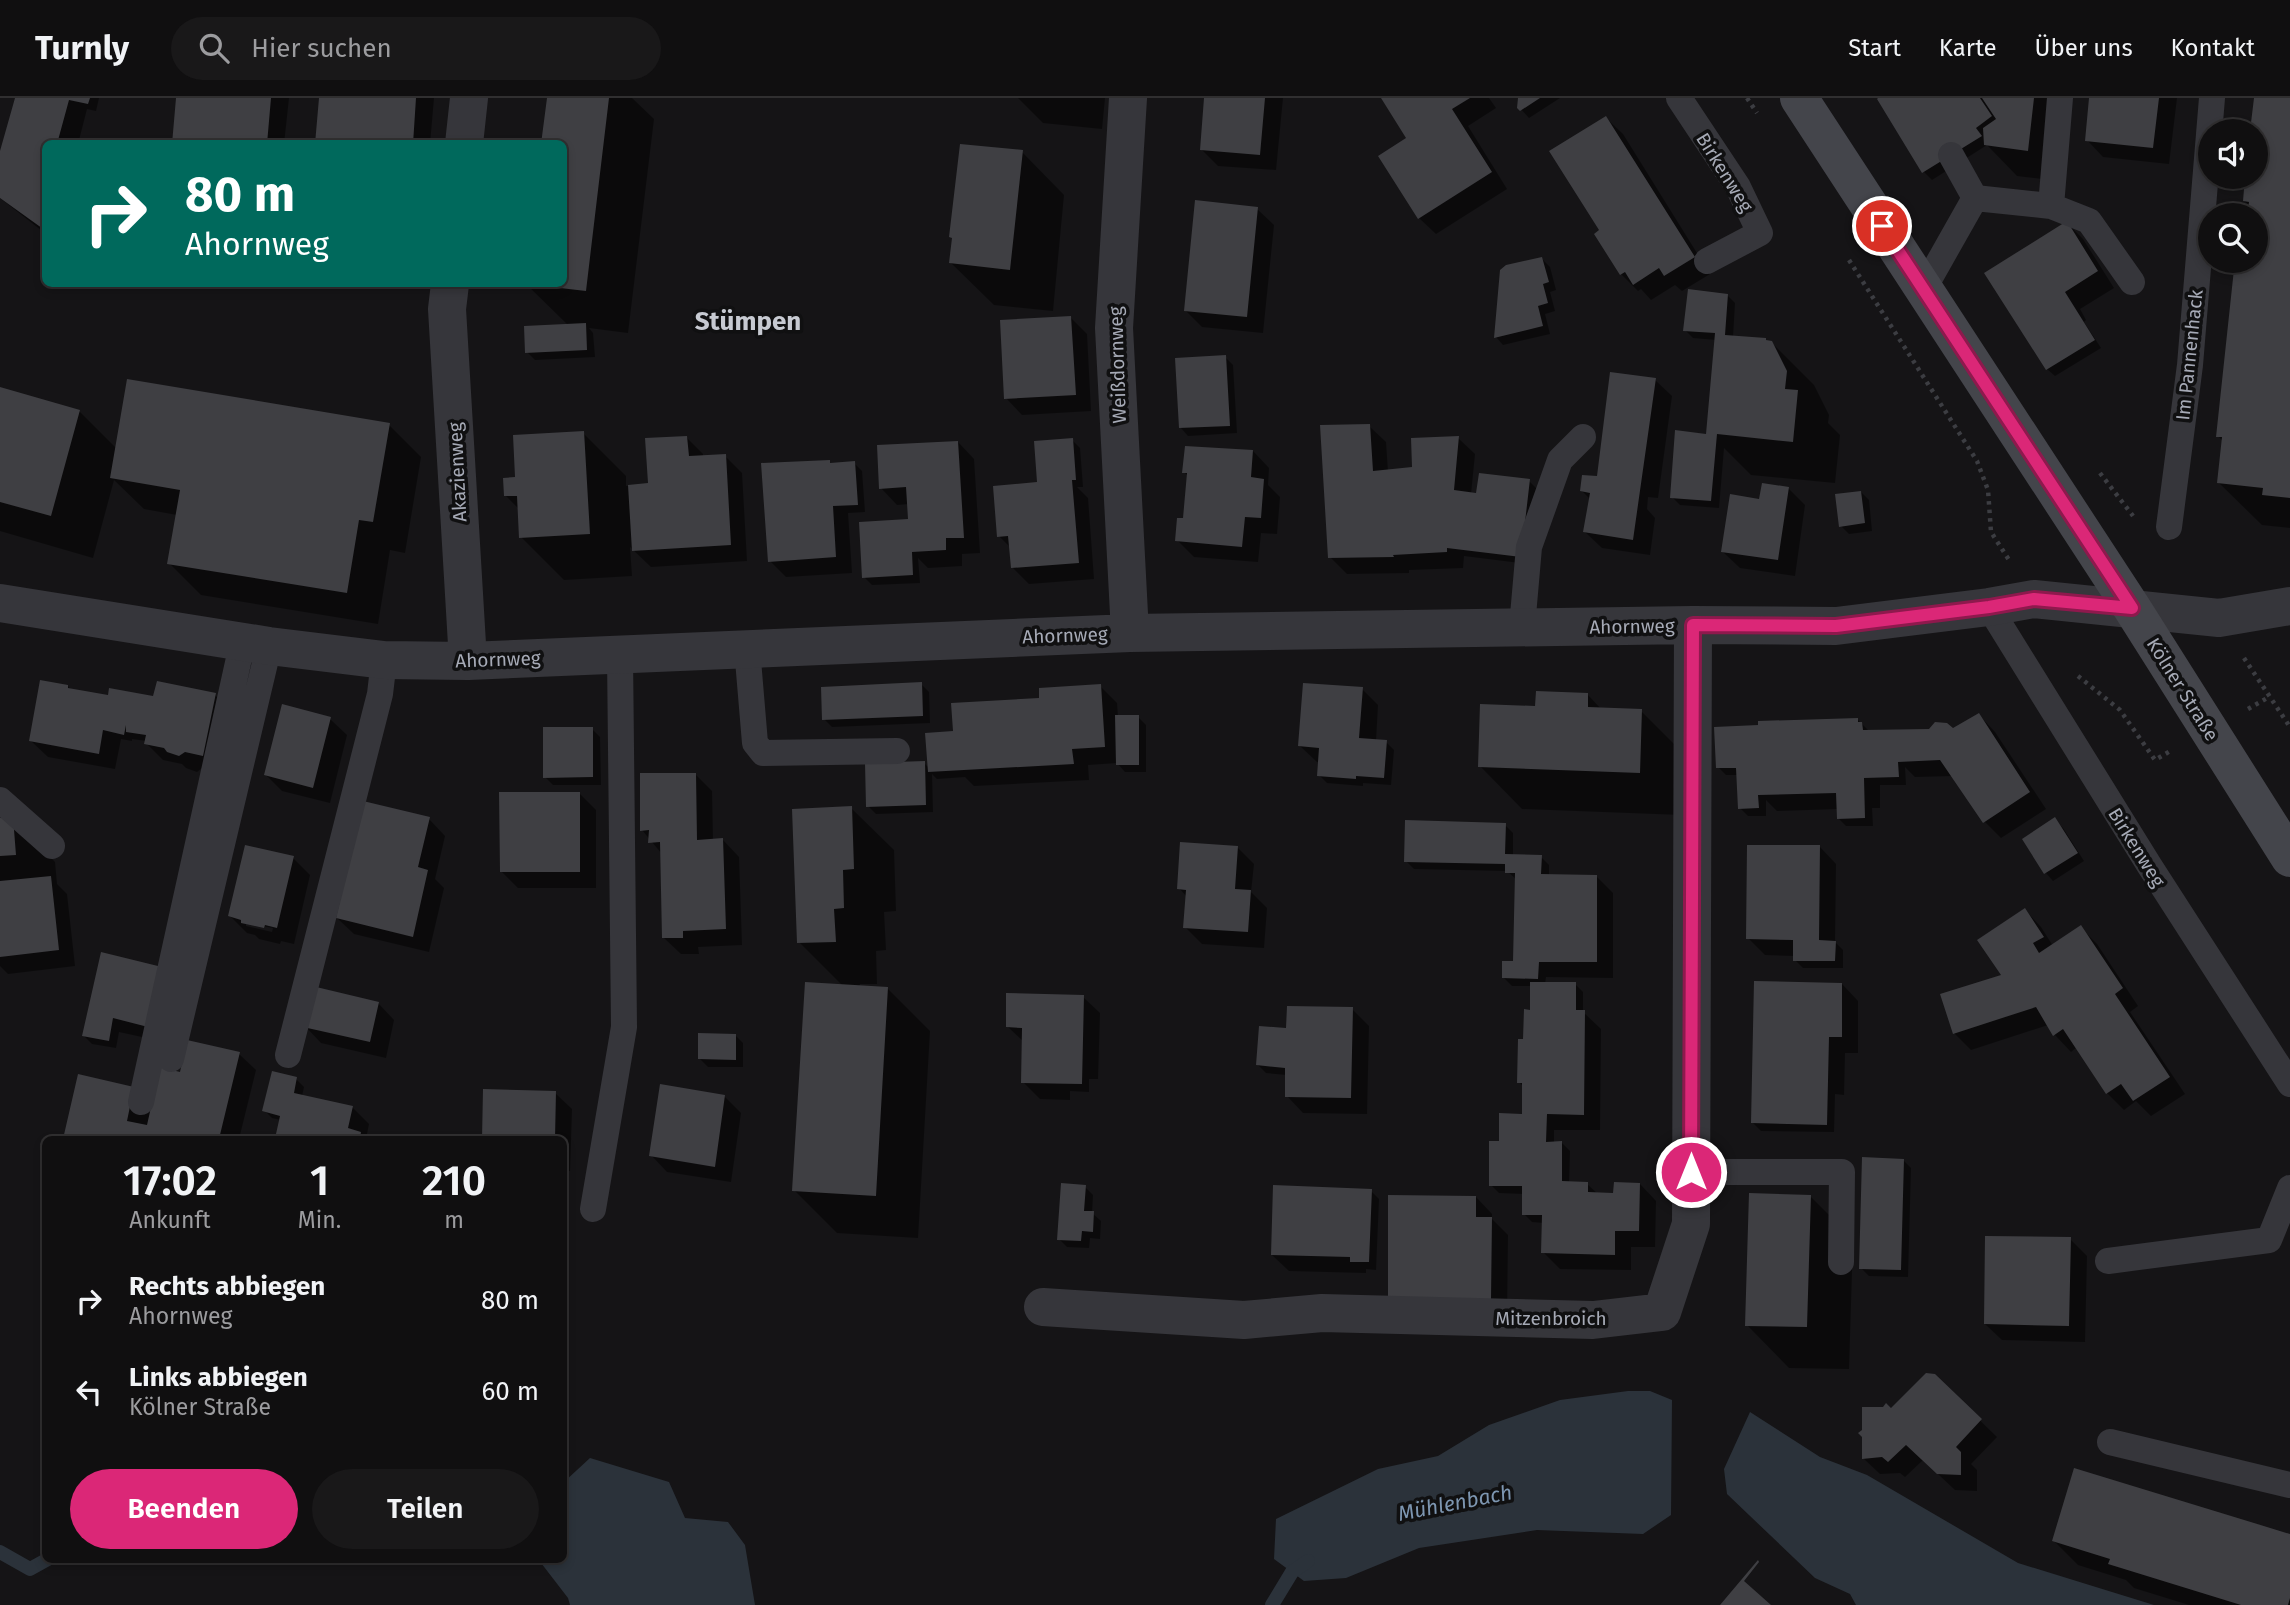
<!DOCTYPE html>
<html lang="de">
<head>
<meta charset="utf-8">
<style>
  body { margin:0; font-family:"Fira Sans",sans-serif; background:#191819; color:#f1f3f6; height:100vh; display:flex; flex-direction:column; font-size:26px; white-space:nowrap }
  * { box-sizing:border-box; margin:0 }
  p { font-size:23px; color:#9c9c9f }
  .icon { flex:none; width:38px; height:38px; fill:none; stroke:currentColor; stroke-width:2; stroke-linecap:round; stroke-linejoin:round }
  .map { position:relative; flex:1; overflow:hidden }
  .sheet { position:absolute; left:42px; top:1038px; width:525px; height:427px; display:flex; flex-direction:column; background:#100f10; border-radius:10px; box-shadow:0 4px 10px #0003,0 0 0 2px #302f30 }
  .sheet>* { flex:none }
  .guide { position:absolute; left:42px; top:42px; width:525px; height:147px; border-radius:10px; box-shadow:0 4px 10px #0003,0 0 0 2px #302f30; background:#00695c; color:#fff; overflow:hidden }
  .controls { position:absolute; left:2198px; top:21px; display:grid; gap:14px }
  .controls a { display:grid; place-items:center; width:70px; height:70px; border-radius:50%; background:#100f10; box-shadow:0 4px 10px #0003,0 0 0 2px #302f30; font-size:35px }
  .pin { position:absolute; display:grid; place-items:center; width:60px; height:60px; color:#fff; margin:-30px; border:4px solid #fff; border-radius:50%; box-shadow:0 2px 7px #0007 }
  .me { position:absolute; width:77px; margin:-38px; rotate:0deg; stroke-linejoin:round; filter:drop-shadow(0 0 5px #0008) }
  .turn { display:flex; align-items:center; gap:24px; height:147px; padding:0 28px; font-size:32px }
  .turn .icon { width:91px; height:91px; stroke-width:2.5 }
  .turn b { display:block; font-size:49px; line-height:60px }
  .eta { display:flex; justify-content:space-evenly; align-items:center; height:119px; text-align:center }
  .eta b { font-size:42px; font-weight:600; line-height:49px }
  .button { display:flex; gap:14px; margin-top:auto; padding:14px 28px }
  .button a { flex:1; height:80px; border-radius:42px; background:#db2777; color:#fff; font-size:28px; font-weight:600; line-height:80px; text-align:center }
  .button a+a { background:#191819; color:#f1f3f6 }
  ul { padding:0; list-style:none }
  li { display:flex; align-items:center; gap:21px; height:91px; padding:0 28px }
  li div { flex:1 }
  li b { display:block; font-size:26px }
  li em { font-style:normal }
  header { display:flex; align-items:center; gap:42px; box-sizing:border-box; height:98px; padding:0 35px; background:#100f10; border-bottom:2px solid #302f30 }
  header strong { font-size:33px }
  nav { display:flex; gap:38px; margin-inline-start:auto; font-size:24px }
  .search { width:490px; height:63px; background:#191819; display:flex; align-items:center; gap:18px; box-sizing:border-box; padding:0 24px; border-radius:38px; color:#9c9c9f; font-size:26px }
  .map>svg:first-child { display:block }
</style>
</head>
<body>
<header>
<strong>Turnly</strong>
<div class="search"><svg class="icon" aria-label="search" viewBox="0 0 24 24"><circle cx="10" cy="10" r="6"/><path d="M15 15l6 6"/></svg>Hier suchen</div>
<nav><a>Start</a><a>Karte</a><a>Über uns</a><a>Kontakt</a></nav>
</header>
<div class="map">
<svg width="2290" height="1507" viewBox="0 0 2290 1507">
  <rect width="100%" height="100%" fill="#151416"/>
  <!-- water -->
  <path fill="#2b323a" d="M1628,1293H1650L1672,1302L1671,1417L1643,1436L1537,1432L1419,1450L1346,1480L1304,1483L1274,1461L1276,1421L1378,1371L1438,1358L1489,1327L1560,1302Z
    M1750,1314L1820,1359L1867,1377L2018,1465L2154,1507H1856L1850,1496L1815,1480L1727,1396L1724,1371Z
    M590,1360L669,1384L685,1420L728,1424L745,1447L755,1507H570L568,1500L538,1461H564V1384Z"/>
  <!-- shadow -->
  <path fill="#0007" fill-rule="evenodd" d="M16,0H99L96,13L87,11L78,46H46V136L0,100V59Z
    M178,0H289L284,46H174Z
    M321,0H434L430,46H317Z
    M549,0H632L654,21L628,235L589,230L593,235L595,259L535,262L527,254L568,227L526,186H564V46Z
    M1018,0H1105L1102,31L1043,25Z
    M1206,0H1283L1276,72L1218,68L1201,51Z
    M1383,0H1489L1496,10L1468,28L1507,91L1436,136L1419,120L1409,41Z
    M1520,0H1560L1529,20L1519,9Z
    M1882,0H2068L2059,83L2017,78L1987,47L1932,82L1924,74L1879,2Z
    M2091,0H2177L2169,66L2103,59L2087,42Z
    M2255,0H2290V430L2262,427L2219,385L2224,344L2218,338L2244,163H2256V117H2249L2250,108L2244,103L2247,79H2256V33H2252Z
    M1606,20L1623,36L1710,176L1682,193L1675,187L1651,202L1641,191L1638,193L1621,176L1601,133Z
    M1022,54L1064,97L1053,213L994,207L951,165Z
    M1257,111L1274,127L1263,235L1202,229L1185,212Z
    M2067,125L2083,141L2114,190L2080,211L2086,222L2084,224L2101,250L2055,278L2047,271Z
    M1542,161L1550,169L1556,192L1550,194L1555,213L1545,216L1550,236L1503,247L1496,239Z
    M1727,197L1735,205L1733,239L1771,244L1814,287L1829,317L1828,325L1840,337L1835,385L1751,377L1724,350L1719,410L1680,407L1672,399L1708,337L1716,242L1693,240L1685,232Z
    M1071,220L1087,236L1091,313L1022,317L1006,300Z
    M1225,259L1233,267L1237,335L1188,338L1181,330Z
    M1655,282L1672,298L1658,400L1648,399L1647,411L1655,420L1650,457L1602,450L1585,434L1590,401L1582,393L1602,381Z
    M0,291L79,313L117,351L389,327L421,359L405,455L390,452L378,526L201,497L169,465L177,417L144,411L114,382L93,460L0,433Z
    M1369,328L1386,344L1388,374L1413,371L1458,340L1475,356L1471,396L1478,397L1529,383L1537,391L1529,466L1464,458L1463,470L1409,472V475L1347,476L1330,459Z
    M583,335L626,378V388L650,387L686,339L703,356V359L725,358L742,375L747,463L651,469L630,449L632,478L564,482L521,439L519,411L506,398L517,381Z
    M1072,342L1080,350L1083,389H1077L1088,400L1094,481L1029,486L1013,470L1011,450L999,438L1041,386Z
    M958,344L974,361L980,455L962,456V468L928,470L918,460L920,485L872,487L864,479L910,423L909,406L897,407L881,390Z
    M1253,353L1269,370L1268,387L1280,399L1277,436L1261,435L1258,464L1194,459L1177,442L1185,422L1188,378L1184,374Z
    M854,365L862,373L865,414L848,415L852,475L786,479L770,463L831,367Z
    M1788,390L1805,407L1795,478L1740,470L1723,454L1761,403Z
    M1861,394L1869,402L1872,433L1849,436L1841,428Z
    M921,586L929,594L930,625L832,629L824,621Z
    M68,588L71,592L113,600L215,597L231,613L202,670L197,674L186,670L182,666L163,662L146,645L147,643L132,641V643L121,641L115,671L48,659L31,643Z
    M1100,588L1117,605L1118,619H1138L1146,627V674H1125L1117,665L1088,667L1089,682L974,688L965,679L937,681L932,676L933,714L876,716L868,708L924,665L929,670L955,635L1041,601Z
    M1362,591L1378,607L1376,643L1386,644L1394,652L1391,687L1363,685V688L1327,685L1319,677L1320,665L1317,664L1300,648Z
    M1588,597L1602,612L1641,613L1684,656L1682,717L1522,711L1480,668L1537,610Z
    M1979,617L1995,634L2046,711L2001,740L1985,724L1953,678L1915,679L1905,669L1906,687H1880V710H1872L1873,728H1846L1838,720V711L1777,713L1766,702V718H1748L1740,710L1738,677H1726L1718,669L1857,621L1869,633L1953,632Z
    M330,621L347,637L330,705L282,693L266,677Z
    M592,631L600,639L601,687H553L545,679Z
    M695,676L712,693L713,743L723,742L739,759L742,847L698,849L699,856H681L664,840L662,756L642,732Z
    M579,695L596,712V790H518L501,773Z
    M851,710L894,752L896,813L884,814L886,852L876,853L877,886H860L859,889L888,891L930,933L918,1140L837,1135L794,1092L843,888L799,844Z
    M13,721L55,764L57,786L67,796L75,868L8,876L0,868V722Z
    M429,721L445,738L435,781L444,790L429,854L354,836L337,820Z
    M2055,722L2063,730L2084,763L2053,783L2046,775Z
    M1505,727L1513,735V758L1541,759L1549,767V778L1597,779L1613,795V880L1546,879L1545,886H1575L1583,894V914L1601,931L1600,1032H1554V1045H1562L1570,1053L1569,1085L1587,1086L1598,1096H1615L1640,1086L1656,1103L1655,1149H1631V1172L1560,1171L1543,1154L1544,1125L1532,1124L1524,1116V1096L1499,1095L1491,1087L1501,1045L1524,1017V989L1519,984L1532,913V888H1512L1504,880L1517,865V782L1507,773L1414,771L1406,763Z
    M1237,749L1254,766L1251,794L1267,810L1264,850L1202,846L1185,829L1187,799L1179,790Z
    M1820,749L1836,766L1835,844L1843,852V870H1803L1795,862V858L1765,857L1748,840Z
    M293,760L310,777L294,846L281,843L280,846L259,841L255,837L247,835L230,818ZM246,825L273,830L272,834L246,828Z
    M2025,812L2041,829L2053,848L2081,830L2097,846L2138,908L2130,914L2185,996L2151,1018L2136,1003L2124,1012L2107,995L2077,949L2071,954L2055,937L2048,927L1971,952L1954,935L2004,878Z
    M102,856L165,944L119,934L116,950L92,946L84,938Z
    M1842,886L1858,903V955H1845L1844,997L1835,996L1834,1034L1761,1033L1753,1025Z
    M1083,899L1100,915L1098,981H1089V994L1070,993V1002L1040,1001L1023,984L1024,944L1008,929Z
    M378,905L394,922L386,960L321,945L305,928Z
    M1352,911L1369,928L1367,1016L1303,1015L1287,998V977L1266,975L1258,967L1288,931Z
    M735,937L743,945V969H708L700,961Z
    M239,956L256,972L239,1041H65L79,978L133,990Z
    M296,981L304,989L302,998L353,1010L369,1026L366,1041H281V1022L272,1020L264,1012Z
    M485,992L555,995L572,1011L570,1073H564V1041H484Z
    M725,999L741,1015L731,1084L667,1074L651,1057Z
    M1903,1062L1911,1070L1908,1179L1869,1178L1861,1170Z
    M1085,1089L1093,1097L1092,1115L1101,1123L1100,1141L1090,1140L1089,1150L1067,1149L1059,1141Z
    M1371,1093L1379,1101L1376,1172L1366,1171V1175L1289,1173L1272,1157Z
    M1476,1099L1492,1116V1121L1508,1137L1507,1218L1406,1216Z
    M1811,1099L1853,1141L1849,1271L1789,1270L1747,1227Z
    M2070,1141L2087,1158L2085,1244L2002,1242L1985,1226Z
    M1934,1278L1997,1339L1971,1366L1977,1372V1393L1955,1392L1923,1362L1905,1379L1900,1375L1880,1376L1863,1360L1891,1312Z
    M2290,1438V1507H2189L2134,1490L2126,1482L2078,1467L2054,1443Z"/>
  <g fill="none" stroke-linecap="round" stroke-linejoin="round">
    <!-- stream -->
    <path stroke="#2b323a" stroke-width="14" d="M0,1454L30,1471L48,1461
      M1272,1507L1292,1474L1308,1463"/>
  </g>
  <!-- building -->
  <path fill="#3f3f43" d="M15,0H90L88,6L69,2L57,46H46V133L0,100V53Z
    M176,0H271L267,46H172Z
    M319,0H416L413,46H315Z
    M547,0H609L586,193L534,187V186H564V46H541Z
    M1204,0H1265L1260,57L1200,52Z
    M1381,0H1470L1452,11L1492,74L1418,121L1378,58L1406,40Z
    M1518,0H1540L1520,13L1517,10Z
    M1878,0H1980L1992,18L1976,30L1982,38L1922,75L1877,1Z
    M1982,0H2034L2028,53L1984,47L1983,30L1996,21Z
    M2089,0H2159L2153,50L2085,43Z
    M2254,0H2290V400L2262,397L2263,390L2217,385L2222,339H2216L2234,171L2241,172L2242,163H2256V117H2247L2249,104L2243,103L2245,79H2256V33H2250Z
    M1606,18L1695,159L1664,178L1659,170L1633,187L1625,174L1620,177L1594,136L1599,132L1549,53Z
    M960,46L1023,52L1010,172L949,165L952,140L949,139Z
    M1195,102L1258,109L1247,219L1184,213Z
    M2067,123L2098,173L2065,194L2095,242L2046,272L1984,175Z
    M1542,159L1549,184L1543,186L1548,205L1538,208L1543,228L1494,240L1500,172L1506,167Z
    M1688,191L1728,196L1725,237L1766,240V242L1772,243L1787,273L1785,291L1798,292L1793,344L1717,336L1711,403L1670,400L1675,332L1706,336L1715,235L1683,233Z
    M1071,218L1076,297L1004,301L1000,222Z
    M586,225L587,252L525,255L524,228Z
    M1226,257L1230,328L1179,330L1175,260Z
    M1610,274L1656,280L1633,442L1583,434L1590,395L1580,393L1582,377L1597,378Z
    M127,281L390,325L373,424L359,422L347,495L167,466L180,392L110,380Z
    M0,289L80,312L51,418L0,404Z
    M1370,326L1373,373L1412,369L1411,340L1459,338L1454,392L1476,395L1479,375L1530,381L1521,459L1447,450V454L1393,457L1394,459L1328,460L1320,327Z
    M584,333L590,436L519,440L517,398H504L503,380L515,379L513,337Z
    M687,338L689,358L726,356L731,447L632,453L628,387L648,385L645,340Z
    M1073,340L1076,382H1072L1079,465L1011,470L1008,438L997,439L993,388L1037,384L1034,343Z
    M958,343L964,440H946V452L912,454L913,477L862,480L859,424L908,421L906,389L879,391L877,347Z
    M1185,348L1253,352L1251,379L1264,381L1261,420L1245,419L1242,449L1175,443L1177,420H1183L1187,375H1182Z
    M830,362V365L855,363L858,407L833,408L836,459L768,464L761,365Z
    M1762,385L1789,389L1778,462L1721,454L1730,396L1759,401Z
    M1861,393L1865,425L1839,429L1835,396Z
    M40,582L68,587V590L108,597L109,590L153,598L157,583L216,595L203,658L185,654L179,658L167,654L164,650L144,646L146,637L126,634V627L124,637L103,632L99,656L29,643Z
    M922,584L923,618L822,622L821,589Z
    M1303,585L1363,589L1359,640L1387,642L1384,680L1356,678V681L1317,678L1319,650L1298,648Z
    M1101,586L1105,649L1072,651L1074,666L928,674L925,635L953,633L951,605L1039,600V590Z
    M1536,593L1588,595V609L1642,611L1640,675L1478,669L1480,606L1535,608Z
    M282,606L331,619L313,690L264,677Z
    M1979,615L2030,694L1983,725L1940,662L1898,664L1899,679L1864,680L1865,720L1837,721L1836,695L1758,697L1759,710L1738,711L1736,670H1716L1714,629L1758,627V623L1858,620V624H1862L1863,632L1929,631L1935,624L1947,625L1953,630Z
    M1115,617H1139V667H1116Z
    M543,629H593V679L543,680Z
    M925,663L926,707L866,709L865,665Z
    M640,675H696L697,742L723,740L726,831L683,833V840H662L660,744L648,745L649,732L640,733Z
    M499,694H580V774H500Z
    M363,703L430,719L418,769L428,772L413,839L336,820Z
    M852,708L854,771L843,772L844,810L834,811L836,844L797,845L792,711Z
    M13,719L16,757L0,758V720Z
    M2055,719L2078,755L2044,776L2022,741Z
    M1405,722L1506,725L1505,756L1542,757L1541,776L1597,777V864H1539L1538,881L1502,880V863H1513L1515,775H1505V766L1404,764Z
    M1180,744L1238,748L1235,791L1251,792L1248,834L1183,830L1186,792L1177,791Z
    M245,747L294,758L277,830L265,827L264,830L241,825V822L228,818Z
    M1747,747H1820L1819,842L1836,843L1835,863H1793V842L1746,841Z
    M51,778L59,852L0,859V783Z
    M2025,810L2044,839L2033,845L2039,855L2081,827L2123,890L2115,896L2170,979L2133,1003L2121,986L2106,996L2063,931L2053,938L2036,909L1953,936L1940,896L2001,877L1977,842Z
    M101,854L162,869L148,929L113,920L109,943L82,938Z
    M1754,883L1842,885V939H1829L1827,1027L1751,1025Z
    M805,884L888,889L876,1098L792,1093Z
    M1530,884H1576V912H1585L1584,1017L1547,1016L1546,1044L1562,1043V1083L1588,1084V1094L1613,1095L1614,1084L1640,1085L1639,1133H1615V1157L1541,1155L1542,1117H1522V1088H1489V1043H1499V1015L1522,1016V985H1517L1518,941H1523L1524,911L1530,912Z
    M312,888L379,904L370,944L303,929Z
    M1006,895L1084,897L1082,986L1021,985L1022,930L1006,929Z
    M1287,908L1353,909L1351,1000L1285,999V970L1256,967L1259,928L1286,930Z
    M698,935L736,936V962L698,961Z
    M187,942L240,954L219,1041H63L78,976L134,989L127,1023L147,1027L160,969L180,974Z
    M272,973L297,979L294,995L353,1008L348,1030L361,1034L360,1041H279L280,1038L276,1036L280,1018L262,1013Z
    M660,986L725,997L715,1069L649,1058Z
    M483,991L556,993L555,1041H482Z
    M1862,1059L1904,1061L1901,1172L1859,1171Z
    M1061,1085L1086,1087L1084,1113H1094L1093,1134L1082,1133L1081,1143L1057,1142Z
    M1273,1087L1372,1091L1369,1164H1350V1159L1271,1157Z
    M1749,1095L1811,1097L1807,1229L1745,1228Z
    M1388,1097L1476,1098V1119H1492L1491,1202L1388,1200Z
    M1985,1138L2071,1139L2069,1228L1984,1226Z
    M1926,1275L1935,1276L1982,1321L1956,1349L1961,1354V1377L1937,1376L1906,1347L1888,1364L1882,1359L1862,1361V1339L1858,1335L1862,1332V1309H1883L1886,1305L1891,1310Z
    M2074,1370L2290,1436V1500L2288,1507H2241L2108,1466L2110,1461L2052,1443Z
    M1758,1462L1759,1464L1744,1483L1771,1507H1720Z"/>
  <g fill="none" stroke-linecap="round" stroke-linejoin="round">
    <!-- path -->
    <path stroke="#3c3d42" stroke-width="4.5" stroke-dasharray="3.5 5" stroke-linecap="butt" d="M1747,0L1757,15
      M1849,162L1977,363L1988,392L1991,434L2009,462
      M2100,375L2133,418
      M2244,560L2290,629
      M2078,578L2120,612L2155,662L2172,652
      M2248,611L2269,599"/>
    <!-- lane -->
    <path stroke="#36363b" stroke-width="26" d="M1679,0L1738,89L1760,135L1707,163
      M1975,100L2051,108L2060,0
      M2051,108L2089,123L2132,184
      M1923,192L1975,100L1951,57
      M2169,429L2190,267L2212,0
      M1989,509L2149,767L2290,986
      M1522,529L1529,449L1560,362L1583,339
      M747,550L755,645L763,655L897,653
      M0,702L52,748
      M288,957L380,596L384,562
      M171,961L269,548
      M141,1004L243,542
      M1691,1074H1842L1841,1164
      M593,1111L624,929L620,557
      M2108,1163L2269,1142L2290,1090
      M2110,1344L2290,1387"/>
    <!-- street -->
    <path stroke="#36363b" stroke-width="38" d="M1128,0L1114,230L1130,535
      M464,46L469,0
      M450,186L447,211L468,563
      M0,505L269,548L384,562L468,563L1130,535L1693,527L1836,528L1989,509L2034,501L2219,520L2290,508
      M1043,1209L1244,1222L1322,1215L1593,1222L1662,1214L1691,1126L1693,527"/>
    <!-- secondary -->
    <path stroke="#44454b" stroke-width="38" d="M1799,0L2132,510L2290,760"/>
  </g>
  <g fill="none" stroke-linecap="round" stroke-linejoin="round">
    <defs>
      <path id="route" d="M1691,1074L1693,527L1836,528L1989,509L2034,501L2132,510L1882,128"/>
    </defs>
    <!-- route casing -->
    <use href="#route" stroke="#8e194d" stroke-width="18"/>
    <!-- route -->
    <use href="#route" stroke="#db2777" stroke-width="12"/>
  </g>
  <g text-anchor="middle" stroke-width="7" stroke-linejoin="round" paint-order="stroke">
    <!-- street labels -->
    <g font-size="19" fill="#a6aab6" stroke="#101011">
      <text transform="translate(1725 74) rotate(58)" y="7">Birkenweg</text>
      <text transform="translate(2189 257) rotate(-84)" y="7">Im Pannenhack</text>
      <text transform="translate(1117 267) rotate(-92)" y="7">Weißdornweg</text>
      <text transform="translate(457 374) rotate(-93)" y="7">Akazienweg</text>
      <text transform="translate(1632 528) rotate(-1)" y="7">Ahornweg</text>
      <text transform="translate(1065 537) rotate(-2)" y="7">Ahornweg</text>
      <text transform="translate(498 561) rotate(-2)" y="7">Ahornweg</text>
      <text transform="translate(2183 591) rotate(58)" y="7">Kölner Straße</text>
      <text transform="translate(2137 749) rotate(58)" y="7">Birkenweg</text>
      <text x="1551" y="1227">Mitzenbroich</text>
    </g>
    <!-- water labels -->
    <g font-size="21" font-style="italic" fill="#7d96b1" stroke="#101011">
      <text transform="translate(1455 1405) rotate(-11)" y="7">Mühlenbach</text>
    </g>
    <!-- district labels -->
    <g font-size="26" font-weight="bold" fill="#c7cad2" stroke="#101011">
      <text x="748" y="232">Stümpen</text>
    </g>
  </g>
</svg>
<div class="controls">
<a><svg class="icon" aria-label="sound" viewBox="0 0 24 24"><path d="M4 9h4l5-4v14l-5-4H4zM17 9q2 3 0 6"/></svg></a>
<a><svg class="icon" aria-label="search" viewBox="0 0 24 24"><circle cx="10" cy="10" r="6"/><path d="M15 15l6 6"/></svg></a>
</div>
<div class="pin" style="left:1882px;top:128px;background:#d93025"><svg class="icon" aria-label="arrive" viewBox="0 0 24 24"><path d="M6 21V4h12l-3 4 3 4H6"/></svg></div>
<svg class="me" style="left:1691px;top:1074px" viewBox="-20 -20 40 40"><circle r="17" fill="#db2777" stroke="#fff" stroke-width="3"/><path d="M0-11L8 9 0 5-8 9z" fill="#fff"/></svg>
<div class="guide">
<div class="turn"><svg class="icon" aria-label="right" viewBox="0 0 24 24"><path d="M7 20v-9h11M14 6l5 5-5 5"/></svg><div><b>80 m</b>Ahornweg</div></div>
</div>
<section class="sheet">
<div class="eta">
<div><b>17:02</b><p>Ankunft</p></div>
<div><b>1</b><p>Min.</p></div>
<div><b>210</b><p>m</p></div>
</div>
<ul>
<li><svg class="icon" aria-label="right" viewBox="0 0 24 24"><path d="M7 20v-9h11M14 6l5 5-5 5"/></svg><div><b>Rechts abbiegen</b><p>Ahornweg</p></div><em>80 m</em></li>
<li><svg class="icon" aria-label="left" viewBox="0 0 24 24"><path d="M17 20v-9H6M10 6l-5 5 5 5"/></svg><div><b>Links abbiegen</b><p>Kölner Straße</p></div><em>60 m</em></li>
</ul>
<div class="button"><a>Beenden</a><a>Teilen</a></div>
</section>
</div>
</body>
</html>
